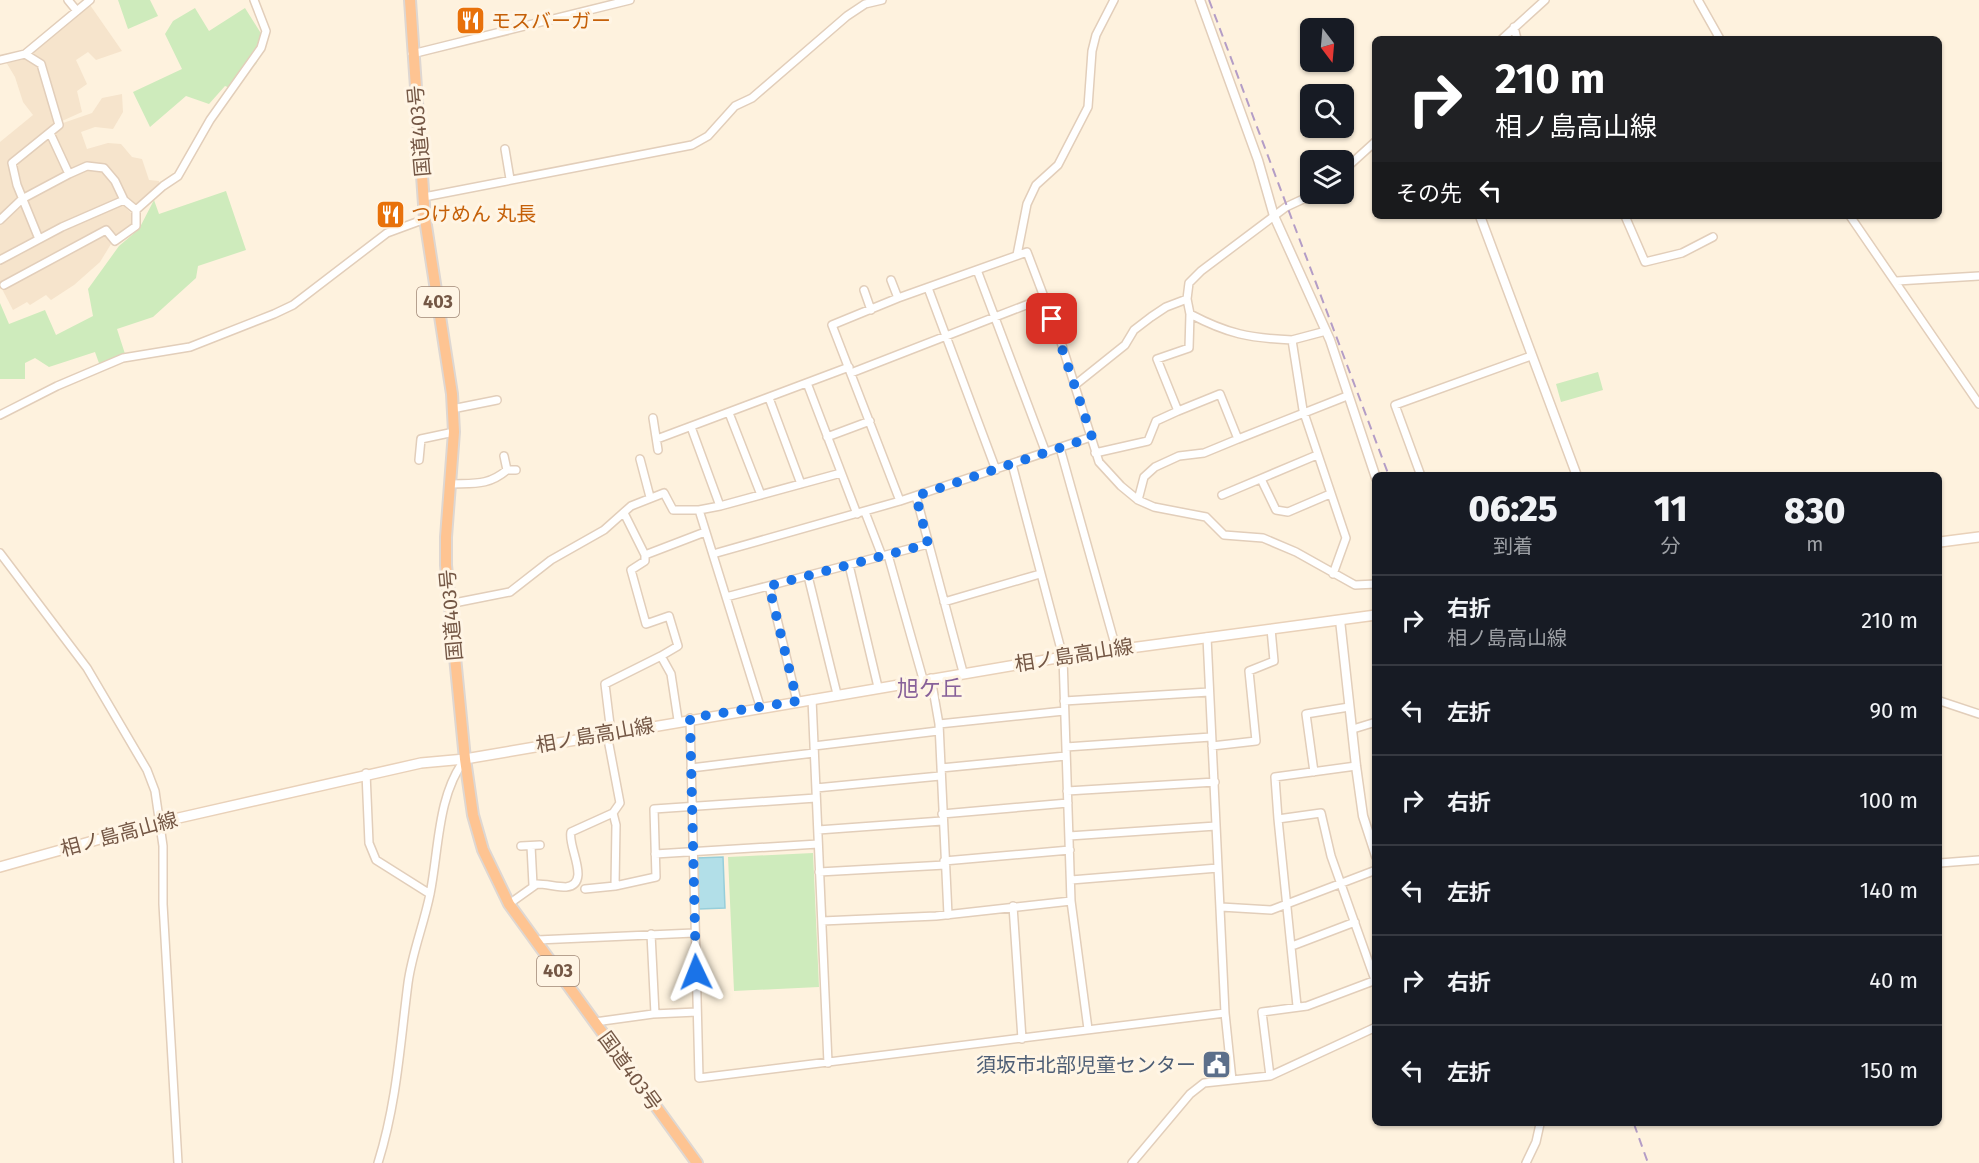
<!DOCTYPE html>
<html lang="ja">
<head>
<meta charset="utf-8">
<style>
  body { margin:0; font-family:"Fira Sans","Noto Sans JP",sans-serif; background:#242831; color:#f1f3f6; height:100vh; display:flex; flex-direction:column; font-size:22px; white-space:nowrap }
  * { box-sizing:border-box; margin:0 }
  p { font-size:20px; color:#9ea1a6 }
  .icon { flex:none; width:33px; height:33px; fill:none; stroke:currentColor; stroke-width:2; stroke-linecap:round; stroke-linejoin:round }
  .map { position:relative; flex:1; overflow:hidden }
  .details { position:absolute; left:1372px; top:472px; width:570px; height:654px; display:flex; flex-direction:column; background:#171b24; border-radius:9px; box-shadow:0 2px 4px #0004 }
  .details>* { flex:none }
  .guide { position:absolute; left:1372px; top:36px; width:570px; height:183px; border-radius:9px; box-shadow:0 2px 4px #0004; background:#202124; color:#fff; overflow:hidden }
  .needle { width:39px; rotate:164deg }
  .buttons { position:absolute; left:1300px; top:18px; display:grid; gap:12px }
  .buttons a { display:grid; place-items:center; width:54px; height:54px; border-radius:9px; background:#171b24; box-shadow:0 2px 4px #0004; font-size:30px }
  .pin { position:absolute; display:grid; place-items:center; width:51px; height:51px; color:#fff; margin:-26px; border-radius:12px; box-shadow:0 3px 9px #0006 }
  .me { position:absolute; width:66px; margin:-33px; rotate:358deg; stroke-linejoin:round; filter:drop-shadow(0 0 4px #0008) }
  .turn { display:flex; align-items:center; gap:21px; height:126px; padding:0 24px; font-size:27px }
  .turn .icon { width:78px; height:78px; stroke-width:2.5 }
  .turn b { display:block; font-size:42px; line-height:51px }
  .then { display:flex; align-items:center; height:57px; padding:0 24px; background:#0003; gap:12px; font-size:22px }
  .eta { display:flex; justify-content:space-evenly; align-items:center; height:102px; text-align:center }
  .eta b { font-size:36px; font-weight:800; line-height:42px }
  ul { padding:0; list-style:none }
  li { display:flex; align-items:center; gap:18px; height:90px; padding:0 24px; border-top:2px solid #363941 }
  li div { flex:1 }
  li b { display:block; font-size:22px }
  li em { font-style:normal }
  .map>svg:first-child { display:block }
</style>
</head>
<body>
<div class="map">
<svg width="1979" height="1163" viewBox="0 0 1979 1163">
  <rect width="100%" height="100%" fill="#fef2de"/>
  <!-- residential -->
  <path fill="#f6e4cc" d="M90,5L122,51L96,60L88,52L76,60L87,84L77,91L82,112L62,121L46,64L31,54Z
    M23,57L38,66L56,123L8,162L18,199L0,216V142L33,115L23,102L15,77L6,62Z
    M122,94L123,112L113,129L95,127L81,132L87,149L108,143L121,144L132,157L142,159L149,180L159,181V185L136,206L127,199L105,165L87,162L70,170L53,134L63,127V123L92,113L102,98Z
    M48,138L64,173L23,193L15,165Z
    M86,169L103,171L113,183L119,197L40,235L27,199Z
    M19,204L23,205L36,237L0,258V223Z
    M122,204L132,214V228L115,237L106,227L0,283V263L79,221Z
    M105,234L111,244L100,262L74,285L51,300L46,295L30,305L27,302L13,310L2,289Z"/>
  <!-- green -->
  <path fill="#ceebbc" d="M118,0H150L158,16L128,29Z
    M195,8L209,31L245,8L267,43L256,64L230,88L225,86L209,104L186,96L150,127L133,92L182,69L165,34L173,21Z
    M226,191L246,250L198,266L196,278L153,317L117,329L126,357L100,366L95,352L49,367L35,358L25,363V379H0V303L9,324L45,310L56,335L93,316L88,289L119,246L139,229L154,200L159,214Z
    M1598,372L1603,390L1561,402L1556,384Z
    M813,853L819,987L734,991L728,857Z"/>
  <!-- water -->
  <path fill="#b2dfe8" stroke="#97ceda" stroke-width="1.5" d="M723,857L725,908L699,909L697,858Z"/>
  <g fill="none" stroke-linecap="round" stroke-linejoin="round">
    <defs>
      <path id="minor" d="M68,0L77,11
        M1698,0L1720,39
        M1514,27L1517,39
        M1502,39L1545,0
        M25,54L41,64L59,125L12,163L17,185L39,239
        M412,54L630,0
        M0,60L25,54L90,0
        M50,133L69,174
        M505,149L510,179
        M1344,170L1376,141
        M424,197L692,145L708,136L735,106L752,98L847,16L865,4L882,0
        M136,210L163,186L178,176L210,120L261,48L266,31L254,0
        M1625,216L1645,262L1682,253L1713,237
        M1850,216L1979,404
        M0,220L22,199L69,174L87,166L104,168L115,181L124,200
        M1017,255L1027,204L1036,185L1058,165L1088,107L1092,51L1096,35L1114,0
        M0,260L62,227L124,200L136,210V226L115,241L106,230L4,285
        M977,270L1046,453
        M891,280L898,298
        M1897,281L1979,276
        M928,288L996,470
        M864,290L871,310
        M1187,299L1190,314C1228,334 1249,338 1292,340
        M1326,331L1292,340L1303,410L1346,538L1333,574
        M851,373L1044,298
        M807,383L857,514
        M1075,385L1125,345L1134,330L1151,317L1166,307L1187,299L1189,283L1201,271L1286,207L1314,194
        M769,398L801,484
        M452,409L497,400
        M729,413L761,495
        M0,415L57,386L123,358L190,347L274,314L293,305L387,233L425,219
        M653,418L658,450
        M691,427L720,506L699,510L760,706
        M827,437L870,421
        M657,439L849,367
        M1238,439L1347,396
        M1060,448L1116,648
        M1095,453L1148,441L1156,421L1178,411L1157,359L1189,348L1190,314
        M504,456L507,470
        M640,459L650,497
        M419,460L421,439L454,432
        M1421,476L1395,405L1531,356
        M1261,479L1276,510L1288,512L1330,494
        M450,484C474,483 488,486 507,470H516
        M1222,495L1317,455
        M916,496L963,672
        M1138,500L1144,477L1155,467L1179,456L1204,453L1238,439L1220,394L1178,411
        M900,501L832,325L898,298L1027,252L1060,339L1099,462L1121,486L1138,500L1154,507L1206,517L1224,535L1263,538L1296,552L1355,585L1376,584
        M720,506L841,473
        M865,512L882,556
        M624,513L645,555L705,532
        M0,553L87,668L147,770L155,791L163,846V904L178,1163
        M713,554L900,501L1091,437
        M645,555V561L631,570L646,624L669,616L678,646L661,656L671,674L678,720
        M888,555L923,679
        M849,565L878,687
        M808,576L837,694
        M769,586L797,701
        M726,597L928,544
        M944,602L1040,574
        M449,604L510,592L551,560L604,530L631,506L664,493L673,510H699
        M1207,637L1225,1013L1232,1080
        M931,678L939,724L948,915
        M812,699L828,1063
        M1064,701L1209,692
        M1940,701L1979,714
        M690,718L699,1078L1225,1013
        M939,724L1064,711
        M1353,729L1376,722
        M611,733L605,684L661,656
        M814,746L938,731
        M1212,746L1256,741L1249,671L1274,661L1271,629
        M1066,747L1211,737
        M691,768L814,753
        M941,768L1066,756
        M1314,772L1306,714L1349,707
        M366,773L369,843L376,860L430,894
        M816,788L940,776
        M1067,791L1215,782
        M613,813L616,825L615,886
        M942,814L1068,803
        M1278,819L1275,777L1356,766
        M818,830L942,821
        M1069,836L1216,826
        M521,846L540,845
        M531,846L533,885
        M655,854L818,844
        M944,861L1070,850
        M1940,863L1979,860
        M819,872L945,865
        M1071,880L1218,868
        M585,889L615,886L656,877L654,809L816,798
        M1071,901L1088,1029
        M509,904L537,884C546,884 557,887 566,887C592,884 567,846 571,832L613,813L620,803L607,734
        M1013,906L1022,1039
        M1221,907L1271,910L1376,870
        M822,921L936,916L1071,901L1063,657L1012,464
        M651,934L655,1014
        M537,940L694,933
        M1292,946L1355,922
        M1297,1006L1278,819L1321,813L1331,856L1375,980
        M595,1022L653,1014L697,1012
        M1270,1076L1262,1012L1307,1006L1376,980
        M378,1163C397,1102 400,1045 408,983C412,953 424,924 430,894C439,850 437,796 465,759
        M1132,1163L1190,1094L1204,1083L1270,1076L1376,1027
        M1526,1163L1536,1142L1540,1124"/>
      <path id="tertiary" d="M1200,0L1258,160L1274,216L1330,340L1376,478
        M1480,216L1577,476
        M1340,620L1356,766L1363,816L1376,856"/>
      <path id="secondary" d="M1940,542L1979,537
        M0,867L161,822L421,763L465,759L1063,657L1376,615"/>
      <path id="trunk" d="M410,0L425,219L452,394L454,432L446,537V565L465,759L473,815L483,850L509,904L697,1163"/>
    </defs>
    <!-- minor casing -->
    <use href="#minor" stroke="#e2ceba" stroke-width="10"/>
    <!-- tertiary casing -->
    <use href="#tertiary" stroke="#e2ceba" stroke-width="11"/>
    <!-- secondary casing -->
    <use href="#secondary" stroke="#e9d1b9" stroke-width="12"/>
    <!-- trunk casing -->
    <use href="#trunk" stroke="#ded7d2" stroke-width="14"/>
    <!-- minor -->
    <use href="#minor" stroke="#fff" stroke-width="7"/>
    <!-- tertiary -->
    <use href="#tertiary" stroke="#fff" stroke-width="8"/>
    <!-- secondary -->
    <use href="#secondary" stroke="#fff" stroke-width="9"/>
    <!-- trunk -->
    <use href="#trunk" stroke="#fec492" stroke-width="10"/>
    <!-- rail -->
    <path stroke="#b49dc6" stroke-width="2" stroke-dasharray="9 6" stroke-linecap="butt" d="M1209,0L1389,476
      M1634,1124L1648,1163"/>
  </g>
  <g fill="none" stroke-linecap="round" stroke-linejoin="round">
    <!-- route -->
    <path stroke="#1a73e8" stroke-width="10" stroke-dasharray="0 18" d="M696,972L690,718L797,701L769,586L928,544L916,496L1092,437L1052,319"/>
  </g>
  <!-- icons -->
  <defs>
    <symbol id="restaurant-square" viewBox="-11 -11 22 22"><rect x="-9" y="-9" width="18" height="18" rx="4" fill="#e8710a" stroke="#fff5e5"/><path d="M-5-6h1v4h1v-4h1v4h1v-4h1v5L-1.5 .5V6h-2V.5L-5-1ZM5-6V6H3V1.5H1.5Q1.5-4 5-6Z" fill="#fff"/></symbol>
    <symbol id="civic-square" viewBox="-11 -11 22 22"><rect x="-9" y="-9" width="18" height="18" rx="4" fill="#5c6f8a" stroke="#fff5e5"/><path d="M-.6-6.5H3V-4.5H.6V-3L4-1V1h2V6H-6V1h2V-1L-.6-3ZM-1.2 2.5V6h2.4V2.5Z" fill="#fff"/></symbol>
  </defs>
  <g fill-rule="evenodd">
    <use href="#restaurant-square" x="454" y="4" width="33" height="33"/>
    <use href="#restaurant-square" x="374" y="198" width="33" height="33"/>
    <use href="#civic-square" x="1200" y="1048" width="33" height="33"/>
  </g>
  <g text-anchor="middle" stroke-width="6" stroke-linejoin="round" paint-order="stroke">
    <!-- shield labels -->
    <g fill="#fff5e5" stroke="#9e8675" stroke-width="1.5">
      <rect x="417" y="287" width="42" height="30" rx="4.5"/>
      <rect x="537" y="956" width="42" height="30" rx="4.5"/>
    </g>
    <g font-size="18" font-weight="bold" fill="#745745">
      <text x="438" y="308">403</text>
      <text x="558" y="977">403</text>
    </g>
    <!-- food labels -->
    <g font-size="20" fill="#c56008" stroke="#fff5e5" text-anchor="start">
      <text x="491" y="28">モスバーガー</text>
      <text x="411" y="221">つけめん 丸長</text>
    </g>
    <!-- street labels -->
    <g font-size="20" fill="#745745" stroke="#fff5e5">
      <text transform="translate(419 131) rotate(-95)" y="7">国道403号</text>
      <text transform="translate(451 615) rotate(-95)" y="7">国道403号</text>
      <text transform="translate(1074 655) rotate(-9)" y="7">相ノ島高山線</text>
      <text transform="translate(595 735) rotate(-10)" y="7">相ノ島高山線</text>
      <text transform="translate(119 834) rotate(-15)" y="7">相ノ島高山線</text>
      <text transform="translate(630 1071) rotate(54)" y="7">国道403号</text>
    </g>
    <!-- service labels -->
    <g font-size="20" fill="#4e5e75" stroke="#fff5e5" text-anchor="end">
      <text x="1196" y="1072">須坂市北部児童センター</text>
    </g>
    <!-- quarter labels -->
    <g font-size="22" fill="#876099" stroke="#fff5e5">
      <text x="930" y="696">旭ケ丘</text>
    </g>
  </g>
</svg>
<div class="buttons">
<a><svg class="needle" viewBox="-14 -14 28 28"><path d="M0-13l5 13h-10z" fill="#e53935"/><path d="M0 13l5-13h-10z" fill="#9ea1a6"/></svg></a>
<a><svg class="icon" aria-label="search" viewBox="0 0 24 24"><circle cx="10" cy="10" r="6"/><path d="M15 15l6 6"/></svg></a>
<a><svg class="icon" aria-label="layers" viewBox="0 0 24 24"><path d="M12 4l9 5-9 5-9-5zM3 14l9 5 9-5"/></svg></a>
</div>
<div class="pin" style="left:1052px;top:319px;background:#d93025"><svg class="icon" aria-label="arrive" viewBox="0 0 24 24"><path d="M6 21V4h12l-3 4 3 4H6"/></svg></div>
<svg class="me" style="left:696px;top:972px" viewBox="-20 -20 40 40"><path d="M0-17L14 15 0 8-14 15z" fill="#1a73e8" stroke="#fff" stroke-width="4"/></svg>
<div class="guide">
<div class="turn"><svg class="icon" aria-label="right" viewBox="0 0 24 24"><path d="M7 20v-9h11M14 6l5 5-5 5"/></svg><div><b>210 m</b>相ノ島高山線</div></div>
<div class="then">その先<svg class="icon" aria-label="left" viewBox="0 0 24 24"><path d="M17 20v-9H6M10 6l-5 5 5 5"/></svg></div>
</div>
<section class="details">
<div class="eta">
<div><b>06:25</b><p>到着</p></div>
<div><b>11</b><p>分</p></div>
<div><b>830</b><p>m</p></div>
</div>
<ul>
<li><svg class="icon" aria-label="right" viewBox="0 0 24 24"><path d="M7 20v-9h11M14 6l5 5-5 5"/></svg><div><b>右折</b><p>相ノ島高山線</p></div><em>210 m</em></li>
<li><svg class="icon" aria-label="left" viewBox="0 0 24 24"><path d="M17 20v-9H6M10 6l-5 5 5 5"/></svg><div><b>左折</b></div><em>90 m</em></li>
<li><svg class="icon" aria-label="right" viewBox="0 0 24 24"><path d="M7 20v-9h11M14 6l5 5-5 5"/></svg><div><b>右折</b></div><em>100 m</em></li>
<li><svg class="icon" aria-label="left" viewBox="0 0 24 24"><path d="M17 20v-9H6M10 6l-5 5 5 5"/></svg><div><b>左折</b></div><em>140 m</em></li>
<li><svg class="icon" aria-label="right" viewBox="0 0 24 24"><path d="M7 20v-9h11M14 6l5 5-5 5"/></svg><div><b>右折</b></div><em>40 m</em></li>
<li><svg class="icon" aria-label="left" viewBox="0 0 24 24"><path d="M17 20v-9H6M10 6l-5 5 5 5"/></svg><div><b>左折</b></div><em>150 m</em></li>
</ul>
</section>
</div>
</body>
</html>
